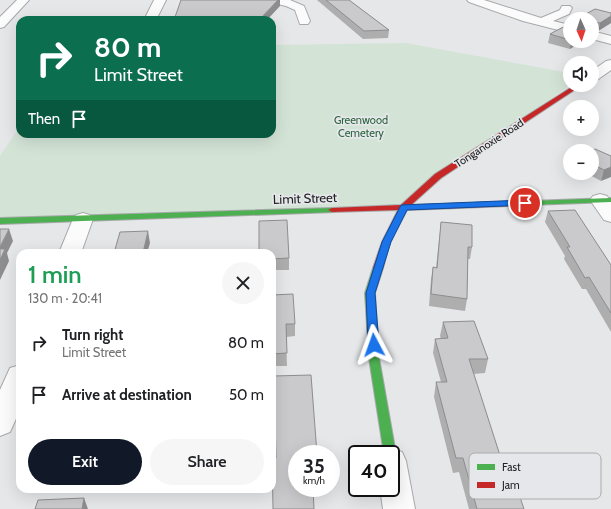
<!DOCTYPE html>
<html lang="en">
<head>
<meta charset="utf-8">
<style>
  body { margin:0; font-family:Cabin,sans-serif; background:#f6f6f6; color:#202124; height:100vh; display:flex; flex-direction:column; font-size:15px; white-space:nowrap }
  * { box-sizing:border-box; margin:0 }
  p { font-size:13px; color:#757577 }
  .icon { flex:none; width:22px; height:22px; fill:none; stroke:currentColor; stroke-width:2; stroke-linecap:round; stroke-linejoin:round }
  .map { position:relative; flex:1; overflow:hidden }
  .sheet { position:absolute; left:16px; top:249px; width:260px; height:244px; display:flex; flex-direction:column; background:#fff; border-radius:12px; box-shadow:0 4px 16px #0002 }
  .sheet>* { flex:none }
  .hud { position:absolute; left:16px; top:16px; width:260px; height:122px; border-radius:12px; box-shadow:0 4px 16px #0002; background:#0b6e4f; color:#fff; overflow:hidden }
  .needle { width:26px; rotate:177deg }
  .controls { position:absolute; left:563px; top:12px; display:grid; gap:8px }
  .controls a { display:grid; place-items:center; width:36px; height:36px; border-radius:50%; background:#fff; box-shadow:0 4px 16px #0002; font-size:20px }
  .speed { position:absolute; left:288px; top:445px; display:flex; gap:8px; font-size:20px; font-weight:700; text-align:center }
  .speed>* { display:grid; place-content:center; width:52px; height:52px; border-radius:50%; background:#fff; box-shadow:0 4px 16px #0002; line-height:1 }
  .speed small { font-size:10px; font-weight:400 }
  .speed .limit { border:2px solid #111; border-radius:6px; background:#fff; color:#111 }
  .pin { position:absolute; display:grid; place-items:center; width:34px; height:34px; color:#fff; margin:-17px; border:2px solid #fff; border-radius:50%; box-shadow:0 1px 4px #0007 }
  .me { position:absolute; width:44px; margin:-22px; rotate:356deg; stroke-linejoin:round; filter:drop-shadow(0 0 3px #0008) }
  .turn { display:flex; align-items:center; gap:14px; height:84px; padding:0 12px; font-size:18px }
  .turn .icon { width:52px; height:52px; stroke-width:2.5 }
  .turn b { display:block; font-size:28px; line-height:34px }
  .then { display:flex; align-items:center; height:38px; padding:0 12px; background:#0003; gap:8px; font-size:15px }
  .round { display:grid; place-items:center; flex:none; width:42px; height:42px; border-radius:21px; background:#f6f6f6 }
  .headline { display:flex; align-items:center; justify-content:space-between; height:68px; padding:0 12px }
  h1 { font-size:24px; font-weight:600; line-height:30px; color:#1e9e55 }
  .action { display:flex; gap:8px; margin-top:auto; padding:8px 12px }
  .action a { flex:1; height:46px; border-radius:24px; background:#111827; color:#fff; font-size:16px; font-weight:600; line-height:46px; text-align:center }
  .action a+a { background:#f6f6f6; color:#202124 }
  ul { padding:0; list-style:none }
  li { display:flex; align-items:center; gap:12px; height:52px; padding:0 12px }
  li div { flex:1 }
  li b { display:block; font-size:15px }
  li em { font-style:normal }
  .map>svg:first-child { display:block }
</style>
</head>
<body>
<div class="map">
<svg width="611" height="509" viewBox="0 0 611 509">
  <rect width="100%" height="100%" fill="#e6e7e9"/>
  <!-- green -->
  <path fill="#d3e4d7" d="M406,43L570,73V85L404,207L0,221V156L20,126V134H272V45Z"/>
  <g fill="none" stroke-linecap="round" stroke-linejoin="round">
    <defs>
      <path id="street" d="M17,0H29L4,27L0,28V17Z
        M154,0H166L156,20H144Z
        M267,0H290L304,6L310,21L308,24H300L295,10L286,6L269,2Z
        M467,0H484L541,18L560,10L562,6H570L572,8L569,14L553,21L570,25V33L523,21L469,2Z
        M592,31L611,36V44L592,39Z
        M611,60V70L597,80L592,81V71L606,61Z
        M600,194L607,196L611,202V222L604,220L590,200L593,196Z
        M83,213L90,215L93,219L81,253H59L73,219L76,215Z
        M20,365V410L10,432L0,436V390L10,368Z
        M391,448L402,452L406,461L415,509H383L380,488H391V454H379L380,452Z"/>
      <path id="fast" d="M611,198V202L530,205L526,203L530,201Z
        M332,208H335L336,210L335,212L0,224V218Z
        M378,265L383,268L375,293L379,358L396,454L394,458L391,459V454H384L369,358L365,293L373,268Z"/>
      <path id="jam" d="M575,85H582L441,178L411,205L530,201L534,203L533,205L407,210L390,242L383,268L378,271L373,268L382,242L398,210L332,212L328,210L332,208L401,205L435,174Z"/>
    </defs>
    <!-- street casing -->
    <use href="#street" stroke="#a8a9ab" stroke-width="2"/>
    <!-- fast casing -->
    <use href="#fast" stroke="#a8a9ab" stroke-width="2"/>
    <!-- jam casing -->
    <use href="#jam" stroke="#a8a9ab" stroke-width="2"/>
    <!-- street -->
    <use href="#street" fill="#fbfbfc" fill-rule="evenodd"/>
    <!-- fast -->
    <use href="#fast" fill="#4caf50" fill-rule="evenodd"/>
    <!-- jam -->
    <use href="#jam" fill="#c62828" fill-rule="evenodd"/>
  </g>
  <!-- wall -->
  <path fill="#aeaeaf" d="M317,0H349L389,30L388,38L363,39Z
    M611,13V23L598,31L592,30V19Z
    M570,26V41H582L570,49L548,43L550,34Z
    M592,151L611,156L601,181L586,173H592Z
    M548,211L611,265V332L586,289H582L564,259L565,256L545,222Z
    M441,222L472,247L470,259H468L467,299L465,311L429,306L431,279L433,267L436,268Z
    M272,253L289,258V270H272Z
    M272,295L295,324V336L286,337L287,366H272Z
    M443,322L488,359L485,373L473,374L506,474L524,509H469L459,472L453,473L434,397L436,382H441L433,353L435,339H441L440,336Z
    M297,488H325V490L313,491Z"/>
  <!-- shaded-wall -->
  <path fill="#8d8d8f" d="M278,0H280V6L267,20H259Z
    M611,16V23L598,31L600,23Z
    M571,41H582L570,49Z
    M611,167V177L601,181L604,170Z
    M9,229L13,241L7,253L9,261L0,280V247Z
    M148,231L150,243L147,253H143Z
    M84,498L88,509H82Z"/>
  <!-- building -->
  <path fill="#cacacc" stroke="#8d8d8f" d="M181,0H278L259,20H219L213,19L212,20H174Z
    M326,0H349L389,30L364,31Z
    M595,9L611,13V16L600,23L593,22L592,28V19H577Z
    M567,25L570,26V40L550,34Z
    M595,149L611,156V167L604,170L592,164V151H589Z
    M575,210L611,265V313L589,277L585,278L567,247H570L548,211Z
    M287,220L289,258L272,259V253H259V221Z
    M441,222L472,225V247H468L467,299L431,294L433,267L437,268Z
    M0,229H9L0,247Z
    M148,231L143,253H114L120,232Z
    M0,249H5L0,260Z
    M293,294L295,324H286L287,353L272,354V295Z
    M474,321L488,359H469L506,474H512L524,509H477L463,458H456L436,382H447L435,339L448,338L443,322Z
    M311,375L317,454H297V488H313L314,509H273L272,458H276L274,376Z
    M84,498L82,509H35L38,500Z"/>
  <!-- route -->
  <path fill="#1a73e8" stroke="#114b97" d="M525,200L528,201V205L407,210L391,242L375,293L379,345L377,347H370L368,345L366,293L382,242L401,205Z"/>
  <g text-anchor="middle" stroke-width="3.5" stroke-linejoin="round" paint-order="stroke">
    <!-- far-park labels -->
    <g font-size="11" fill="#29633b" stroke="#e5e7ea">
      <text x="361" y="124">Greenwood<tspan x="361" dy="13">Cemetery</tspan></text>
    </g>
    <!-- far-street labels -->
    <g font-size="11" fill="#212122" stroke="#e5e7ea">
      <text transform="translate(489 143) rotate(-33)" y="4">Tonganoxie Road</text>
    </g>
    <!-- street labels -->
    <g font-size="13" fill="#212122" stroke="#e5e7ea">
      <text transform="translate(305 198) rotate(-2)" y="5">Limit Street</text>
    </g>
  </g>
  <!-- legend -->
  <rect x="469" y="453" width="132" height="46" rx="6" fill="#e5e7ea" stroke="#aaacae" stroke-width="1"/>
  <rect x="477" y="464" width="18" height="6" fill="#4caf50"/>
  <rect x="477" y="482" width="18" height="6" fill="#c62828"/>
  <g font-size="11" fill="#212122">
    <text x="502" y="471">Fast</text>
    <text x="502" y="489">Jam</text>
  </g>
</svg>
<div class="controls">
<a><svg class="needle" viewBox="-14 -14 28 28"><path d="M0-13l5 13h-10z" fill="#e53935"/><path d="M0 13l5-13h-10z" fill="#757577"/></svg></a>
<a><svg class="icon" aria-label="sound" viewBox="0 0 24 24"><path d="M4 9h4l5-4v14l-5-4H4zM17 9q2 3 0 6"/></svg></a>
<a>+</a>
<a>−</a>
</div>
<div class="speed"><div>35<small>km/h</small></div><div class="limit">40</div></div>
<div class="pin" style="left:525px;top:203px;background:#d93025"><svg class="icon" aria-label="arrive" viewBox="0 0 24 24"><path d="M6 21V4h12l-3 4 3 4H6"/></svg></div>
<svg class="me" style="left:374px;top:345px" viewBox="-20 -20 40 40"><path d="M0-17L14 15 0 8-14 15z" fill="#1a73e8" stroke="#fff" stroke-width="4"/></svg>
<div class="hud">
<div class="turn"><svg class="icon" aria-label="right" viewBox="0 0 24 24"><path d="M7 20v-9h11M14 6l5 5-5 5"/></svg><div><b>80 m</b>Limit Street</div></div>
<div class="then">Then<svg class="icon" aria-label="arrive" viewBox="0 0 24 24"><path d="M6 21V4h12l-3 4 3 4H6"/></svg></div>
</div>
<section class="sheet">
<div class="headline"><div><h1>1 min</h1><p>130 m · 20:41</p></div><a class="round"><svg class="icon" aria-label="close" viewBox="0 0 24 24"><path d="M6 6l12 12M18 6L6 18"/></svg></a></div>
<ul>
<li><svg class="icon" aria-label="right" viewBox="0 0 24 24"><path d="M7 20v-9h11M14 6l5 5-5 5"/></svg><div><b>Turn right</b><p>Limit Street</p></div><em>80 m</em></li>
<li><svg class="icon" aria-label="arrive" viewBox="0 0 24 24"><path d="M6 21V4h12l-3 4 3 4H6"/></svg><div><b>Arrive at destination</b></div><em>50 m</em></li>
</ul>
<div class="action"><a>Exit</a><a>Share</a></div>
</section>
</div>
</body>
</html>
